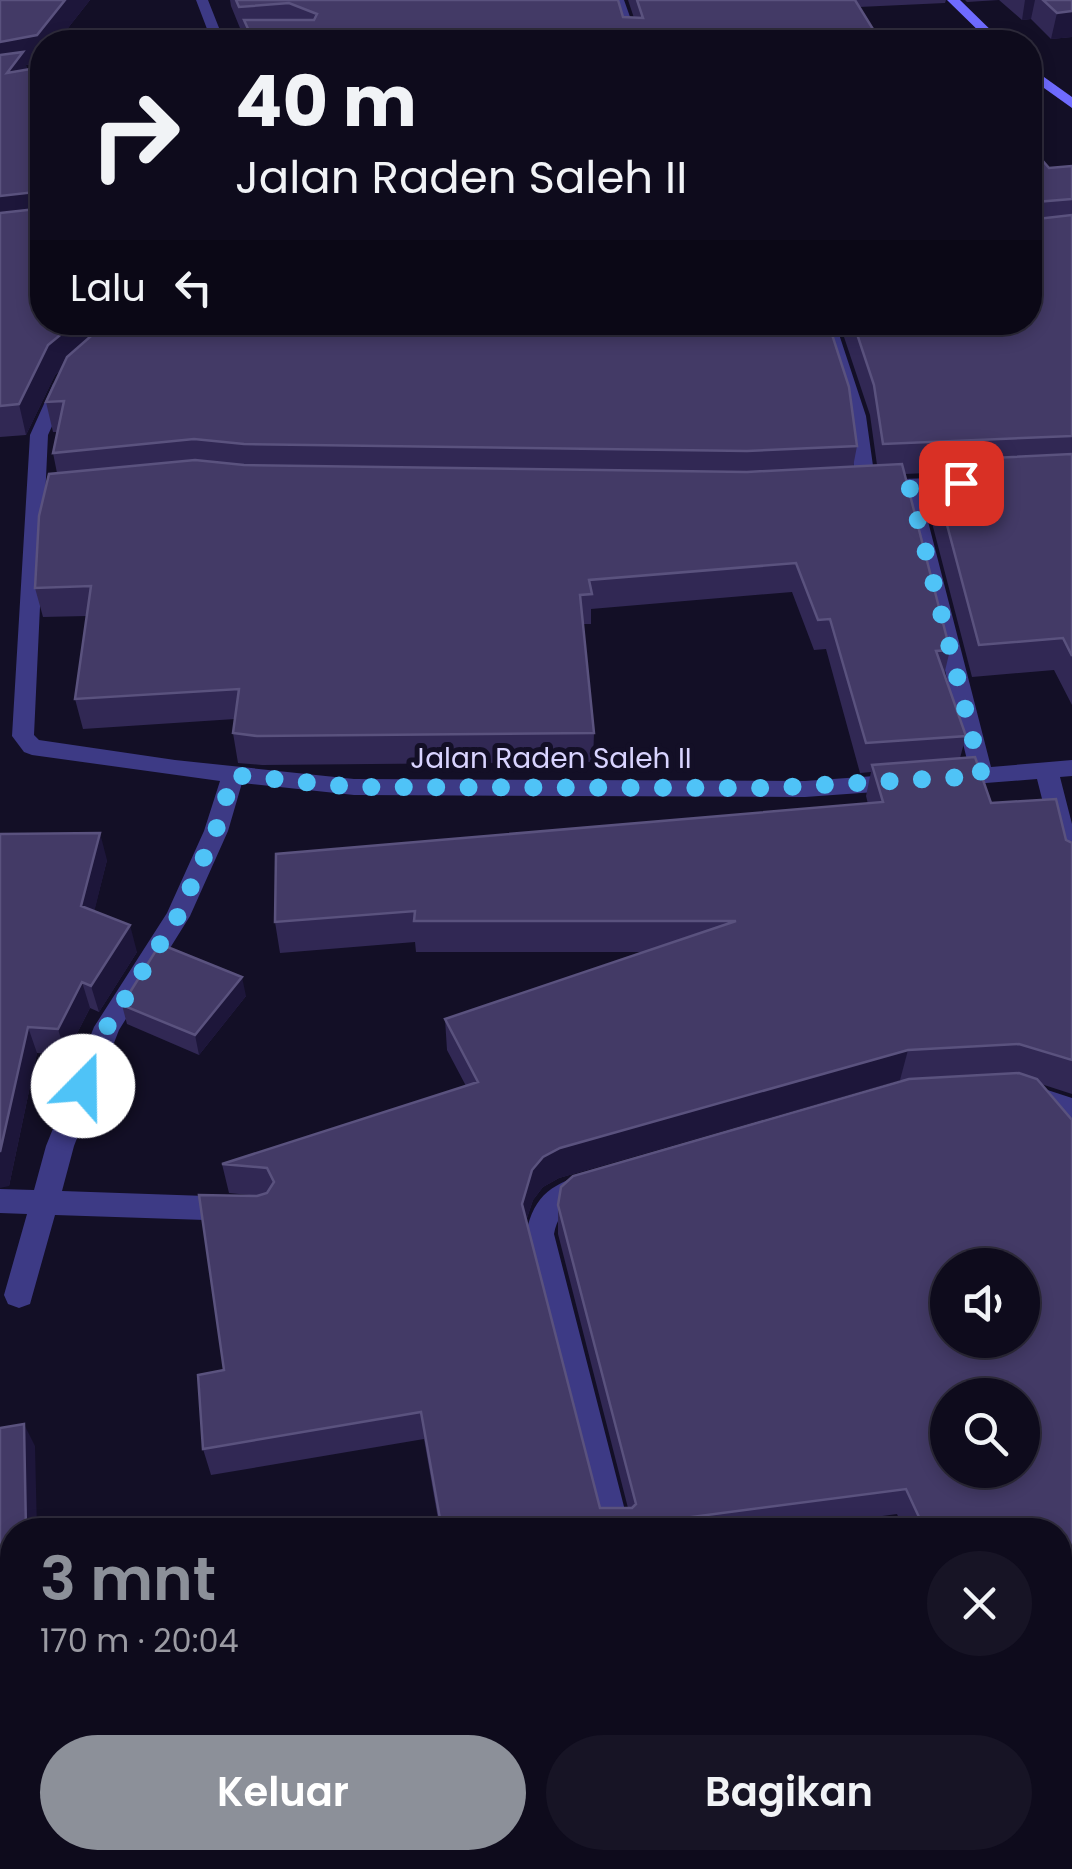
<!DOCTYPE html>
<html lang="id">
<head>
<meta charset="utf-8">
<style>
  body { margin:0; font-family:Poppins,sans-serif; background:#171425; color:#f1f3f6; height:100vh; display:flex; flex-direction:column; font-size:38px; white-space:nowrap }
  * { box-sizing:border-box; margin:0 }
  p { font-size:32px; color:#9b9ba3 }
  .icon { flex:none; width:55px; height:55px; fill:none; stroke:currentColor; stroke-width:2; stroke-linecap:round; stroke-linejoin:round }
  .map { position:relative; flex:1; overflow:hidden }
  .panel { position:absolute; left:0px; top:1518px; width:1072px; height:352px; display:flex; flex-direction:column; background:#0e0b1c; border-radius:40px 40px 0 0; box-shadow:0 5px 15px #0003,0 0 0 2px #2e2b3b }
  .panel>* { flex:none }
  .banner { position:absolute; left:30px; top:30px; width:1012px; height:305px; border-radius:40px; box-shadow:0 5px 15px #0003,0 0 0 2px #2e2b3b; background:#0e0b1c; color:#f1f3f6; overflow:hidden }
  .tools { position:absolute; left:930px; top:1248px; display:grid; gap:20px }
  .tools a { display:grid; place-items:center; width:110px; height:110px; border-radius:50%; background:#0e0b1c; box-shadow:0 5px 15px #0003,0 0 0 2px #2e2b3b; font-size:50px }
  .pin { position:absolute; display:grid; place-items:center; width:85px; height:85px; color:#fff; margin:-42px; border-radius:20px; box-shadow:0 5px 15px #0006 }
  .me { position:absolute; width:110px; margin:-55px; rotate:22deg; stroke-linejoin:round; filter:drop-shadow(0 0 8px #0008) }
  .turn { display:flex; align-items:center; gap:35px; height:210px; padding:0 40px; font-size:45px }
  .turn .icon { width:130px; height:130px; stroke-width:2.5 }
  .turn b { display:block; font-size:70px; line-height:85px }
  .then { display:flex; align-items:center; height:95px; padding:0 40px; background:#0003; gap:20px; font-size:38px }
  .round { display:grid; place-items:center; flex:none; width:105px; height:105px; border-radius:52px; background:#171425 }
  .head { display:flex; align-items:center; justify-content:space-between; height:170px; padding:0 40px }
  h1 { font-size:60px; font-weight:600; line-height:75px; color:#8c9099 }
  .primary-button { display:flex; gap:20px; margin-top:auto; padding:20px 40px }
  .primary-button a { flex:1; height:115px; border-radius:60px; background:#8c9099; color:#fff; font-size:40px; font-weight:600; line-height:115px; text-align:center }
  .primary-button a+a { background:#171425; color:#f1f3f6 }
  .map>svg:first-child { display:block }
</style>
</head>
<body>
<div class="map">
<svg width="1072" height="1869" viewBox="0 0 1072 1869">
  <rect width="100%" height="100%" fill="#130f26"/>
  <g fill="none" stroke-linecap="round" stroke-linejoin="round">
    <!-- street -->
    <path fill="#3d3a85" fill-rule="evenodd" d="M196,0H208L223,38L292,33L316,42H212Z
      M612,0H624L639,42H626Z
      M818,322H835L866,416L875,480L959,477L969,483L959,489L920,490L991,767L1072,760V776L1060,777L1072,824V879L1060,870L1037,779L947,786L936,778L939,772L969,768L901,491L866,493L856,487L848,416Z
      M62,379L71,384L48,435L34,735L39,740L175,760L354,779L805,781L903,774L915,782L903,790L805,797L354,795L242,783L228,831L190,916L119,1030L74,1146L62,1191L235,1197L245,1200L249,1209L245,1218L235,1221L55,1215L30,1304L19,1308L8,1304L4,1295L27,1214L0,1213V1189L34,1190L46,1146L94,1027L167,913L204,831L220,781L32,755L24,752L12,736L30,435L53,384Z
      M1029,1084L1072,1098V1120L1019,1103L1015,1095L1019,1087Z
      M592,1172L602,1176L606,1184L602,1192C576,1201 560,1205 554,1234L630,1530H598L526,1234C534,1193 554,1183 592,1172Z
      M12,1845V1858H48L44,1869H0V1848Z"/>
    <!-- secondary -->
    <path fill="#6f6bff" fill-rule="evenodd" d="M947,0H960L1003,42H990Z
      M1030,67L1072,97V108L1030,78Z"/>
  </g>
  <!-- wall -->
  <path fill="#312854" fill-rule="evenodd" d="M0,0H90L57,42H42V62L26,65L27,70L42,67V322H828L849,387L857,446L853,467L877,465L870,415L839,322H1030V153H1036L1049,168L1072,166V705L1054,670L972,677L924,492L927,473L905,474L950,650L944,675L966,736L960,758L975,757L991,803L1056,799L1066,840L1072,843V1094L1041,1084L1072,1120V1869H713L711,1858H1060V1530H904L897,1514L780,1530H440L424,1439L211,1475L203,1449L198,1375L224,1370L199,1195L258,1196L229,1193L222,1164L466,1086L447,1050L445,1019L644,952H416L415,942L280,953L275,922L276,854L868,804L866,796L871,772L860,773L826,649L814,650L792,592L591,609V624H583L594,733L593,762L262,765L238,763L233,733L235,719L83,729L75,699L87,616L43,617L35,588L39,516L49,474L57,473L53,453L57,432H53L46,402L62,369L55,375L26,435L0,437ZM900,1080H907L573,1176L561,1187L558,1205V1234L628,1508H600L526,1221L533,1200L543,1187L559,1178ZM948,1265H1022V1340H948ZM948,1395H1022V1470H948Z
    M230,0H618L623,17L634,18L628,0H946L945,3L859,7L881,42H247L246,33H242L231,6Z
    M965,0H1072V37L1051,39L1031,19L1022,20L999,0L967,2Z
    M0,834L107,860L94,911L137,952L99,1012L90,1008L66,1055L37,1053L9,1186Z
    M246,996L199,1055L127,1024L122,1005Z"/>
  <!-- shaded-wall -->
  <path fill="#1d163a" d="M65,0H90L57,42H42V61L26,65L29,79L0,69V42Z
    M1025,0H1035L1031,19L1022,20Z
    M1072,11V37L1051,39L1057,13Z
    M35,192L42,220L0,225V196Z
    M76,322H119L55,375L26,435L19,404L48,345Z
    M100,833L107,860L89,933L81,906Z
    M130,925L137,952L99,1012L91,986Z
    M242,977L246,996L199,1055L195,1035Z
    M82,982L90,1008L66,1055L58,1029Z
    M28,1027L37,1053L9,1186L0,1188V1152Z
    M908,1050L900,1080L559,1178L543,1187L533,1200L522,1233V1204L532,1170L543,1157L560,1148Z
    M24,1424L35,1446L37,1530H26Z
    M12,1543V1567L0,1569V1545Z"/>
  <!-- building -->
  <path fill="#433a66" stroke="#5a527e" stroke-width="2.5" fill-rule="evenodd" d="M0,0H65L37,35L0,42Z
    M236,0H618L623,17L643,18L637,0H855L881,42H254L244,20H314L317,14L289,3L239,7Z
    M1043,0H1072V11L1057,13Z
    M23,52L7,73L42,67V322H76L48,345L19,404L0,406V213L36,209L40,205L35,192L0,196V55Z
    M1030,153H1036L1049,168L1072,166V199L1036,202L1032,215L1037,219L1072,215V436L883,444L874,385L853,322H1030Z
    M107,322H828L849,387L857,446L747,451L244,444L194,439L53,453L64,401L46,402L67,357Z
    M1072,454V656L1063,638L979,645L930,461Z
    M195,460L244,465L747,472L902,464L950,650L936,651L966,736L866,743L830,619L818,620L796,563L589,580L592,594L580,595L594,733L257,736L233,733L239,689L75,699L91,586L35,588L39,516L49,474Z
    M975,757L991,803L1056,799L1066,840L1072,843V1060L1019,1044L908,1050L560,1148L543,1157L532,1170L522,1204L600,1508H632L636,1504L558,1205L561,1187L573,1176L909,1079L1019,1073L1037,1079L1072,1120V1869H1023V1867L1009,1869H722L720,1858H1060V1530H925L906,1489L608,1528V1530H442L421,1412L203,1449L198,1375L224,1370L199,1195L257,1196L267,1193L274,1182L267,1168L222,1164L478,1082L445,1019L736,921H414L415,911L275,922L276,854L883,802L872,765ZM948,1265H1022V1340H948ZM948,1395H1022V1470H948Z
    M100,833L81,906L130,925L91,986L82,982L58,1029L28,1027L0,1152V834Z
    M160,944L242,977L195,1035L122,1005Z
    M24,1424L26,1530H12V1543L0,1545V1428Z"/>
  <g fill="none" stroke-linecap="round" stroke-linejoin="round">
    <!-- route -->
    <path stroke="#4fc3f7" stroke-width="18" stroke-dasharray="0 32.4" d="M83,1086L107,1027L178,916L216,830L233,775L354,787L768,788L982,776L909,485L961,483"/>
  </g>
  <g text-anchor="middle" stroke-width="10" stroke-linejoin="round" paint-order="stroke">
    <!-- street labels -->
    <g font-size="28" fill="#d9d4ff" stroke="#130f26">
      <text x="551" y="768">Jalan Raden Saleh II</text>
    </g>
  </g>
</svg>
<div class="tools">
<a><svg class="icon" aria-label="sound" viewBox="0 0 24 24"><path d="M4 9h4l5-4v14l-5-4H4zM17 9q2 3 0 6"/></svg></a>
<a><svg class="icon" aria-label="search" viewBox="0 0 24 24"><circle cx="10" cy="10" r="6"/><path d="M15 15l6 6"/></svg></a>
</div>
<div class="pin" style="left:961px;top:483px;background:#d93025"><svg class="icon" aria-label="arrive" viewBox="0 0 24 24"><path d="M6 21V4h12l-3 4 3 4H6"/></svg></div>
<svg class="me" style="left:83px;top:1086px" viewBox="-20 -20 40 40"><circle r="19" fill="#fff"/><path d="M0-13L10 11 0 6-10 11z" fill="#4fc3f7"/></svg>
<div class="banner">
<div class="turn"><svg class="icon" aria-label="right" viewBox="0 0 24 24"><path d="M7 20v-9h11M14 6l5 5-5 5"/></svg><div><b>40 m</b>Jalan Raden Saleh II</div></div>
<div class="then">Lalu<svg class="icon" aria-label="left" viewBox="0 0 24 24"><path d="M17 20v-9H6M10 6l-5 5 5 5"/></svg></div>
</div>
<section class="panel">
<div class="head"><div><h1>3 mnt</h1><p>170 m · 20:04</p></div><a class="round"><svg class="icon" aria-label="close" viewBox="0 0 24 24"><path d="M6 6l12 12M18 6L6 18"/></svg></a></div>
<div class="primary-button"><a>Keluar</a><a>Bagikan</a></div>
</section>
</div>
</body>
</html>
